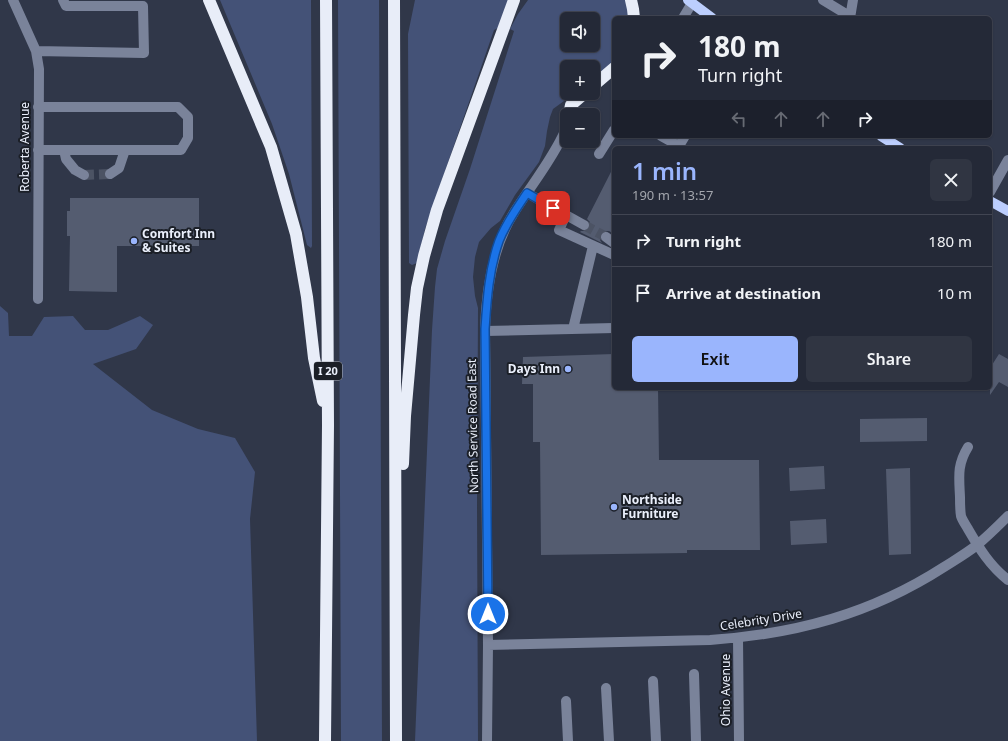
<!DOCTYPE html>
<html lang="en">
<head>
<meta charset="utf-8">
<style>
  body { margin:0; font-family:"Noto Sans",sans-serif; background:#303542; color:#f1f3f6; height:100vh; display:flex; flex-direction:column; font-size:15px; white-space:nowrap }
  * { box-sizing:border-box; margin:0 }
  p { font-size:13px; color:#a3a6ad }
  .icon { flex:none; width:22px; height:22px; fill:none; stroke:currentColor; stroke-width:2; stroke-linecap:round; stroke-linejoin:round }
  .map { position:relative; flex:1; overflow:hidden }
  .panel { position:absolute; left:612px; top:146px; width:380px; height:244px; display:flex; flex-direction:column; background:#242937; border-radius:6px; box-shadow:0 1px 3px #0004,0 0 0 1px #414552 }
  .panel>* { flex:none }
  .banner { position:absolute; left:612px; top:16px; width:380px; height:122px; border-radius:6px; box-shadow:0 1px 3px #0004,0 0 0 1px #414552; background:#242937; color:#f1f3f6; overflow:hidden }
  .tools { position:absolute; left:560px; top:12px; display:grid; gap:8px }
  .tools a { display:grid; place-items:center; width:40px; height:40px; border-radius:6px; background:#242937; box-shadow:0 1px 3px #0004,0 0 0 1px #414552; font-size:20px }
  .pin { position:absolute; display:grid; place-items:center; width:34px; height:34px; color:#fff; margin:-17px; border-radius:8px; box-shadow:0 2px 6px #0006 }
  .me { position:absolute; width:44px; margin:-22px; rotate:0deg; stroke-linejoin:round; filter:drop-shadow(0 0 3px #0008) }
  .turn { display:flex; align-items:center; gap:14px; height:84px; padding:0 20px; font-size:18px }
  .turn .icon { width:52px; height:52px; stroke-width:2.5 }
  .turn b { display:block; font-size:28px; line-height:34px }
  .lanes { display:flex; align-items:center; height:38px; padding:0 20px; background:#0003; justify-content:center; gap:20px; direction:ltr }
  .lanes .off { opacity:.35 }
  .round { display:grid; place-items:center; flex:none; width:42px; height:42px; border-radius:6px; background:#303542 }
  .overview { display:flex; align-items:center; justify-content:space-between; height:68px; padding:0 20px }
  h1 { font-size:24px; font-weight:600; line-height:30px; color:#9ab5fd }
  .action { display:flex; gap:8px; margin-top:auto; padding:8px 20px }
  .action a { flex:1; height:46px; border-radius:6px; background:#9ab5fd; color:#111; font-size:16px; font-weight:600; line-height:46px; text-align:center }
  .action a+a { background:#303542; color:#f1f3f6 }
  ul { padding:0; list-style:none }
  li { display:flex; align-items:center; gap:12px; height:52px; padding:0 20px; border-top:1px solid #414552 }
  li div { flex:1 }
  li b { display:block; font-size:15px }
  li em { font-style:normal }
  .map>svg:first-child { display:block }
</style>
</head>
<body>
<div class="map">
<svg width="1008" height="741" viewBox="0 0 1008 741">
  <rect width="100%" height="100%" fill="#303749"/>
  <!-- green -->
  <path fill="#445277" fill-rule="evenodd" d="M220,0H311L312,246L311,248L307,245L289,174L272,124Z
    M338,0H379L382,741H341Z
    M415,0H508L498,28L494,30L425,229L417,263L412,265L409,263L408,34Z
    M528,0H626L631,18H614V61L593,79V67H567V93H575L553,109L550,117L547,131L545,146L539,162L515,195L500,221L491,228L479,242L475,257L473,277L475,296L478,308L477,506L478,741H415L432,330L435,287L437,269L445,241L470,169L514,31L510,29L518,14ZM567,19H593V45H567Z
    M0,306L8,313L9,336H32L44,317L73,316L85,330H108L140,316L153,325L136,349L93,364L152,410L198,429L235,438L255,472L250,519L257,741H0Z"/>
  <!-- building -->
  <path fill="#545c70" d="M614,166V234L609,231H603L601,233L600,237V240L602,243L580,232L581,231H587L590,228V222L587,219Z
    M70,198H199V246H117V292L69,291L70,236H67V211H70Z
    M614,354V390L658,389L659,460H759L760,550H687V553L541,555L540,442H533V384H522L523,357Z
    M999,354L1008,359V387L999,382L990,395V368Z
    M927,418V441L860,442V419Z
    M824,466L825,489L790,491L789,468Z
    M910,468L911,554L889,555L886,469Z
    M826,519L827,543L791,545L790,521Z"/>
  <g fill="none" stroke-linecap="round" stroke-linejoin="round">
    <!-- minor-tunnel -->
    <path stroke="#4c5364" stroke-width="10" stroke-dasharray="10 5" stroke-linecap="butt" d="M84,175L110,174
      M584,225L606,237"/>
    <!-- minor -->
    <path stroke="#7a839a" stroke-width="10" d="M13,0L36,51L39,69L38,299
      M823,0L851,17
      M683,18L692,3
      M850,18L853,0
      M36,51L144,53L143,6H66L63,0
      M38,107H178L188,117V138L181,150H38
      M661,136L679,146L685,136
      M64,150L66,159L75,170L84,175
      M599,154L614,130
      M110,174L119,168L125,150
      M990,192L1008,160
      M527,193L566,215L559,230L614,255
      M566,215L584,225
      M606,237L614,243
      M573,329L593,246
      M485,331L614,328
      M968,447C957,465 959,476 960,497C960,503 960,510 961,516C962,520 966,525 968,529C979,548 990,566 1008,580
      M738,638L739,741
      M488,645L710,640C796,634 871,614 944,567C955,560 967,553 977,545C988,536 998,526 1008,516
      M694,674L696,741
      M653,681L656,741
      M606,688L609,741
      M566,701L568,741
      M487,741L488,645L485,331C486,290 492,246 515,211C532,184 552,160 565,131"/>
    <!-- major -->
    <path stroke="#bccefd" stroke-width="10" d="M688,0L712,18
      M881,136L900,148
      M990,201L1008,211"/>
    <!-- highway -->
    <path stroke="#e8edf8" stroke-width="12" d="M209,0L271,147L296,234L307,297L314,358L323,401
      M394,0L396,741
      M631,0L633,9L634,18
      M593,86L614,68
      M569,115L571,105L585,93
      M565,131L567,123
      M403,464L405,416L414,315L417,288L424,256L437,210L514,0
      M325,741L328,425L326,0"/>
  </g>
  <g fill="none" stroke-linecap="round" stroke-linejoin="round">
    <defs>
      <path id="route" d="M488,614L485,329C487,299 489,269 499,241C506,223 517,208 527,193L553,208"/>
    </defs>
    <!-- route casing -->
    <use href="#route" stroke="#114b97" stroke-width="10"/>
    <!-- route -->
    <use href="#route" stroke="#1a73e8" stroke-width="7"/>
  </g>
  <!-- markers -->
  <g fill="#9ab5fd" stroke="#1b1f27" stroke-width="1.5">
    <circle cx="134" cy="241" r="4"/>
    <circle cx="568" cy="369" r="4"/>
    <circle cx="614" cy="507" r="4"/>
  </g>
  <g text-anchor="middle" stroke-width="4" stroke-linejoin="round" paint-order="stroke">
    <!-- shield labels -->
    <rect fill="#1b1f27" stroke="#acb1bb" stroke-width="1" x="314" y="362" width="28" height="18" rx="3"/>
    <g font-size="11" font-weight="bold" fill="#eaeffb">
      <text x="328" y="375">I 20</text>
    </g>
    <!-- street labels -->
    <g font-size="12" fill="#eaeffb" stroke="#1b1f27">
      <text transform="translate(25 147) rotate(-90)" y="4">Roberta Avenue</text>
      <text transform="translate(473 426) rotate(-91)" y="4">North Service Road East</text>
      <text transform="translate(761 620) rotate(-9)" y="4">Celebrity Drive</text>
      <text transform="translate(726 690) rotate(-90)" y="4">Ohio Avenue</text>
    </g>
    <!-- poi labels -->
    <g font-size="12" font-weight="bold" fill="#eaeffb" stroke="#1b1f27" text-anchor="start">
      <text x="142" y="238">Comfort Inn<tspan x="142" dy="14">&amp; Suites</tspan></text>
      <text x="560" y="373" text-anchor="end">Days Inn</text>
      <text x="622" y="504">Northside<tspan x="622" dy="14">Furniture</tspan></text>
    </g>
  </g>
</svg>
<div class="tools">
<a><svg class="icon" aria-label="sound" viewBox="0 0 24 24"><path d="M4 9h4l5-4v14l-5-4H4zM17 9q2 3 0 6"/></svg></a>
<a>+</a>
<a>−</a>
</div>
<div class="pin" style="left:553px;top:208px;background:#d93025"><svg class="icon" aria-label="arrive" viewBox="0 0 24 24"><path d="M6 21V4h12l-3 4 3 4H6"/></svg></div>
<svg class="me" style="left:488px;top:614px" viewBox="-20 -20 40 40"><circle r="17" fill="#1a73e8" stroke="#fff" stroke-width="3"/><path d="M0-11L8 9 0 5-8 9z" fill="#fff"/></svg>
<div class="banner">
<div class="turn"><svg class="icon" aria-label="right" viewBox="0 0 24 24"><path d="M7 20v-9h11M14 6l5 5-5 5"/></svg><div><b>180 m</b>Turn right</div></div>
<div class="lanes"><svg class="icon off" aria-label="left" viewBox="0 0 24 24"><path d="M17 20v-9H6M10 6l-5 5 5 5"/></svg><svg class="icon off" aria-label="ahead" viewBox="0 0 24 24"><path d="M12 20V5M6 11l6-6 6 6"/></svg><svg class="icon off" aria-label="ahead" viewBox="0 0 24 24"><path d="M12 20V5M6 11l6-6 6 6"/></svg><svg class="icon" aria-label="right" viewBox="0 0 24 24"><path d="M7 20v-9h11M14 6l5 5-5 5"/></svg></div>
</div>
<section class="panel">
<div class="overview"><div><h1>1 min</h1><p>190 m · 13:57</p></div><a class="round"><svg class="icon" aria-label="close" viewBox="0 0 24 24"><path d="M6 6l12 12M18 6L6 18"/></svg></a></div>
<ul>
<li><svg class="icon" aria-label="right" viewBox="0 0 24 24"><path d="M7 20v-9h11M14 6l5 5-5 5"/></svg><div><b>Turn right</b></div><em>180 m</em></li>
<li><svg class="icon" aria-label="arrive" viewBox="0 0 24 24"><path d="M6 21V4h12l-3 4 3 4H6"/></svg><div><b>Arrive at destination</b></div><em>10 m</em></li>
</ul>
<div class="action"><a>Exit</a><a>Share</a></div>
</section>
</div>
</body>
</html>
